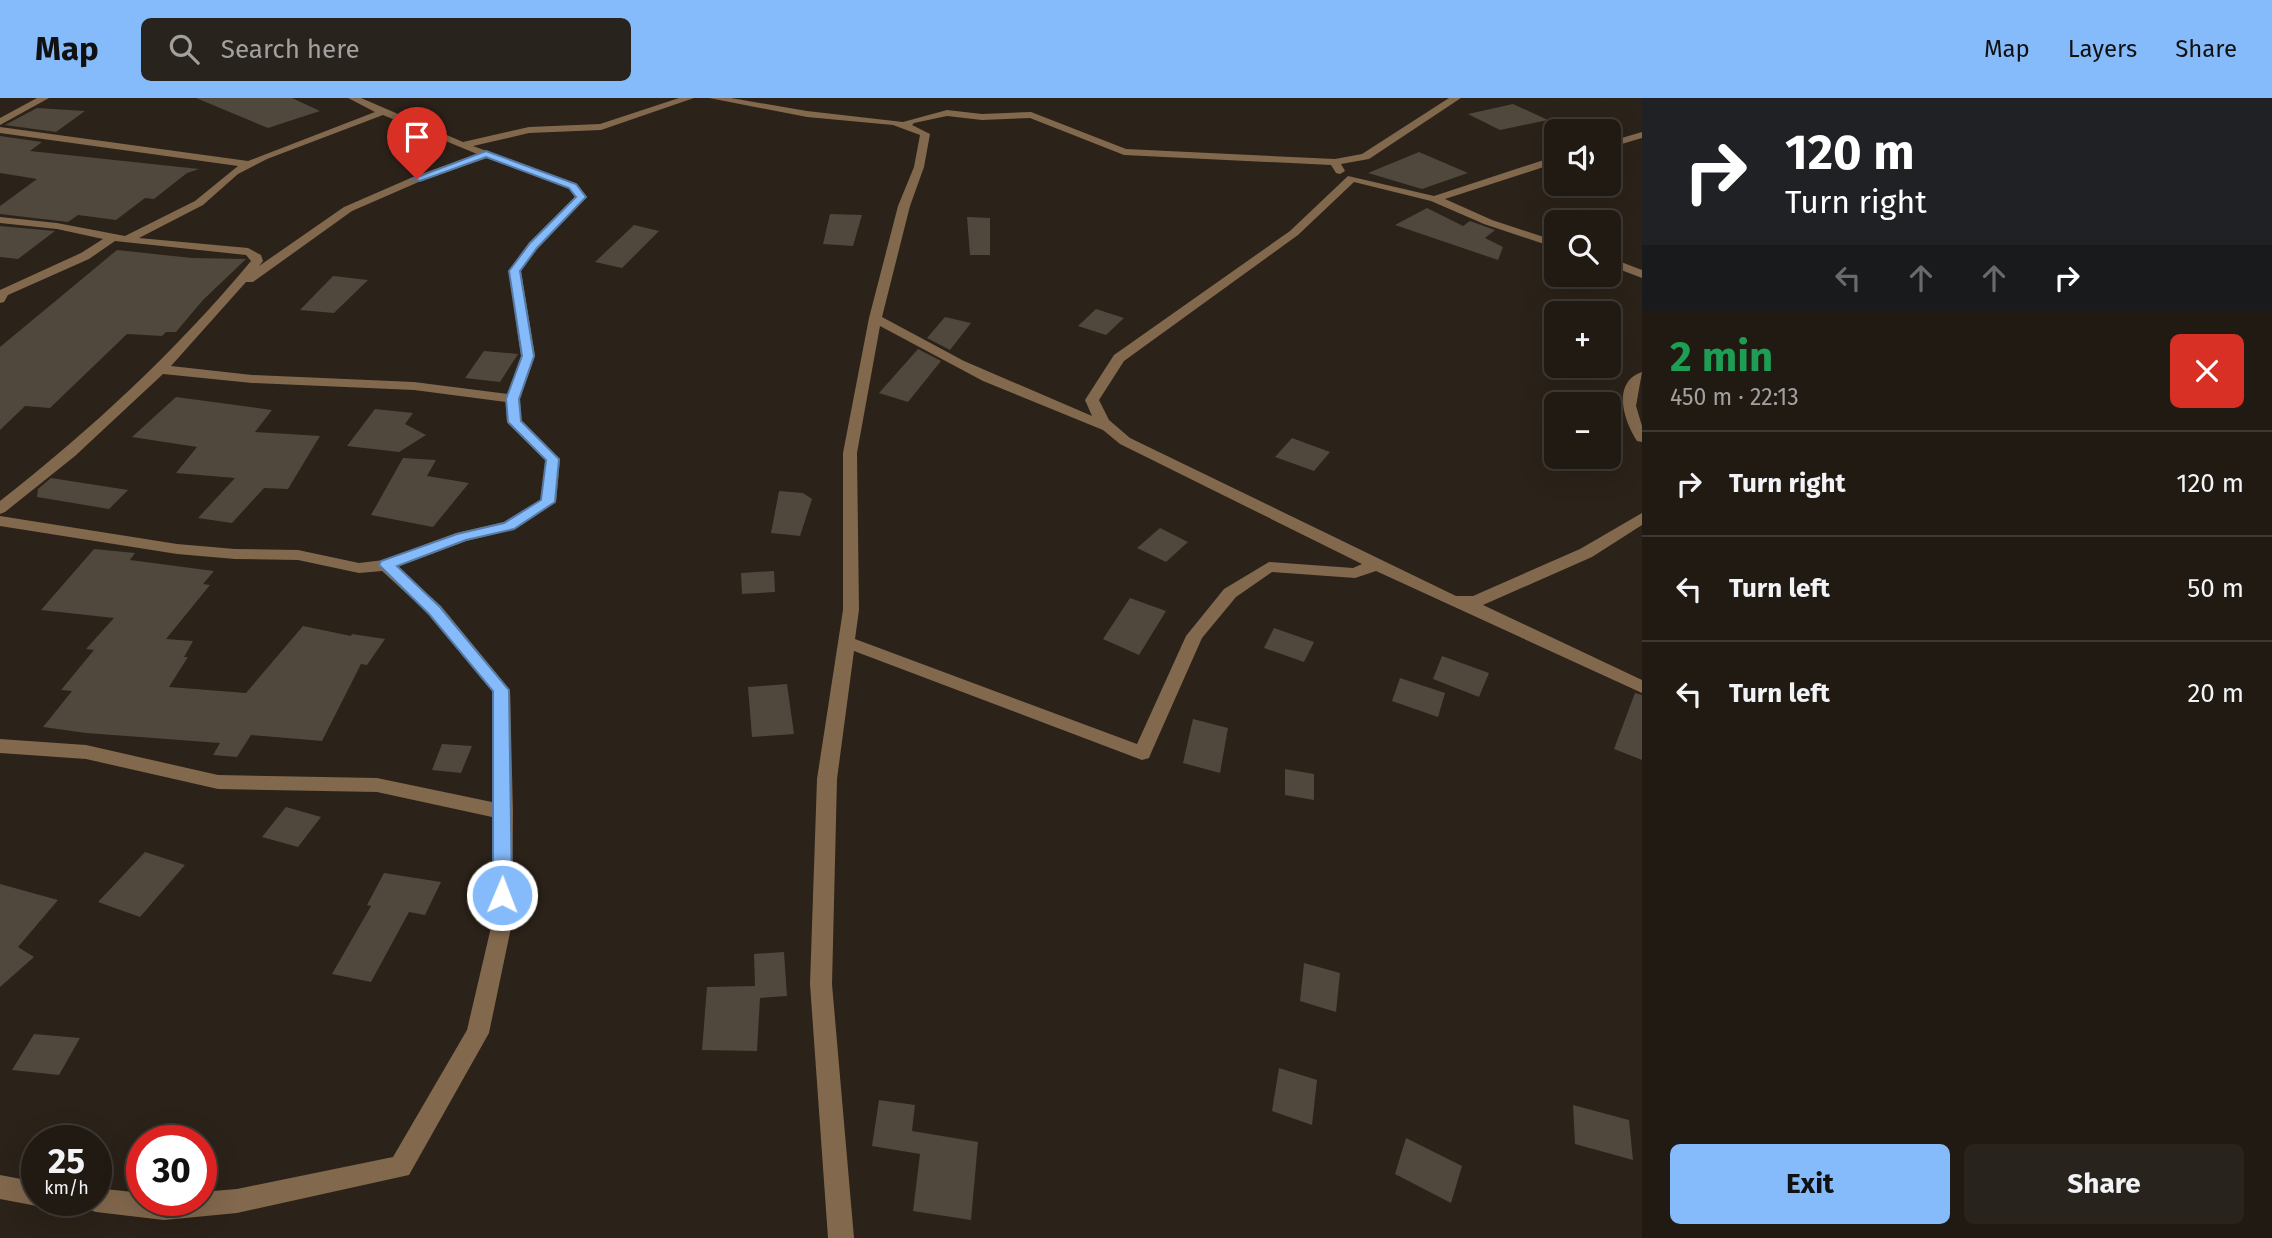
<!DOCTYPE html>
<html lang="en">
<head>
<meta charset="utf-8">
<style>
  body { margin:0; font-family:"Fira Sans",sans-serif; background:#28231c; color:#f1f3f6; height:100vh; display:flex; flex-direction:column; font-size:26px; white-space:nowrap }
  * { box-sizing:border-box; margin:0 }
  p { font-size:23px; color:#a2a1a0 }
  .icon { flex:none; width:38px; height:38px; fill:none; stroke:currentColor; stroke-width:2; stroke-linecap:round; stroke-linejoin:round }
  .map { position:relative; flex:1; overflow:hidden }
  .drawer { display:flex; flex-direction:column; background:#201a13; width:630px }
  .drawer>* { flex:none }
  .guide { background:#202124; color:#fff; overflow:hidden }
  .fabs { position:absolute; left:1544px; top:21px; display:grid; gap:14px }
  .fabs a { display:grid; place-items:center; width:77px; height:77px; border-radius:10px; background:#201a13; box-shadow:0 7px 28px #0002,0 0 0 2px #3d3833; font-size:35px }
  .speed { position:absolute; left:21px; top:1027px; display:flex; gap:14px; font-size:35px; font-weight:700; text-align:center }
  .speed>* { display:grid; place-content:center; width:91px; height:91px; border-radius:50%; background:#201a13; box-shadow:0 7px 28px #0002,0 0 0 2px #3d3833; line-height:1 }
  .speed small { font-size:18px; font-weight:400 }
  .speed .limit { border:10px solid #d22; background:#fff; color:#111 }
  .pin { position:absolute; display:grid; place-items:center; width:60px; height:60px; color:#fff; margin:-72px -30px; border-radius:50% 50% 50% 0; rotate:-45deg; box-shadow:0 0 7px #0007 }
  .pin .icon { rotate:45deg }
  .me { position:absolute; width:77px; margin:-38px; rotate:1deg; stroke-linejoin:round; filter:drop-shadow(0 0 5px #0008) }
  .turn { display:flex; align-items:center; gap:24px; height:147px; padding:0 28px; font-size:32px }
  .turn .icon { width:91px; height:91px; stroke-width:2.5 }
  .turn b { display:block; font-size:49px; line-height:60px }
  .lanes { display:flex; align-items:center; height:66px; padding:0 28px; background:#0003; justify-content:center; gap:35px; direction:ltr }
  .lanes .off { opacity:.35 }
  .round { display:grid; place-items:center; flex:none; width:74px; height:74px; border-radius:10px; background:#28231c }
  .summary { display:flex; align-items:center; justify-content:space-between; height:119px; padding:0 28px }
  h1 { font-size:42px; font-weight:700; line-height:52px; color:#1e9e55 }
  .primary-button { display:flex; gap:14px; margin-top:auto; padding:14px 28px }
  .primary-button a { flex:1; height:80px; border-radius:10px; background:#85bbfb; color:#111; font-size:28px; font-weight:700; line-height:80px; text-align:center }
  .primary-button a+a { background:#28231c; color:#f1f3f6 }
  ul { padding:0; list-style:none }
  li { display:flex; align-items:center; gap:21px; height:105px; padding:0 28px; border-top:2px solid #3d3833 }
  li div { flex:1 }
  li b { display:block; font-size:26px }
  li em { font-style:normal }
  header { display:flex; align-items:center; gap:42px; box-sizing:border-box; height:98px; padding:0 35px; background:#85bbfb; color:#111 }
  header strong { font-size:33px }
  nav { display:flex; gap:38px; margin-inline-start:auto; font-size:24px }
  .search { width:490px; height:63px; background:#28231c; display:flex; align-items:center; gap:18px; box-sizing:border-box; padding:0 24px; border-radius:10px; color:#a2a1a0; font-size:26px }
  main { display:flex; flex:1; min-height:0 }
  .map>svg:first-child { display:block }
</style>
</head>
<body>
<header>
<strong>Map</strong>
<div class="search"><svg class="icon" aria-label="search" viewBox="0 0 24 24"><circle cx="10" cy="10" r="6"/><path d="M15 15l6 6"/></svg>Search here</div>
<nav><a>Map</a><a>Layers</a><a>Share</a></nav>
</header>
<main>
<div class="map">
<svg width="1642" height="1140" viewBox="0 0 1642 1140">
  <rect width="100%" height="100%" fill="#2b2219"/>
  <!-- building -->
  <path fill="#50473d" d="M196,0H292L320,13L268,30Z
    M1513,6L1548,22L1500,32L1468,16Z
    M37,10L85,13L56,34L5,27Z
    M0,38L42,44L30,53L199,71L187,75L154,101L145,100L116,122L78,117L68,124L0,116V108L37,81L0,75Z
    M1419,54L1468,75L1422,91L1368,75Z
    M1427,110L1463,128L1470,123L1495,132L1485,140L1503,149L1498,162L1395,127Z
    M830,116L862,117L853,148L823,146Z
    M967,119L990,120V157H970Z
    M634,127L659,133L622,170L595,164Z
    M0,128L55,133L18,161L0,159Z
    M117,152L192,160L246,161L203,202L176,234H166L162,238L127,236L50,310L25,308L0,332V249Z
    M333,178L368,182L334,215L300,212Z
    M1096,211L1124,220L1106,237L1078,228Z
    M945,219L971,225L950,252L927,240Z
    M918,251L941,263L908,304L879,295Z
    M484,253L518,256L500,284L465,280Z
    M176,299L272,312L255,334L320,338L288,391L264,390L232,425L198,420L235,380L176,375L197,349L132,339Z
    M375,311L413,315L405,326L426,337L399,354L347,348Z
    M1292,340L1330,354L1314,373L1275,359Z
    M403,360L436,362L427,378L469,385L433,429L371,417Z
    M51,380L128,392L109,411L37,399L38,391Z
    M779,393L803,395L812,401L800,438L771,435Z
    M1160,430L1188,444L1166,464L1137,450Z
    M94,451L135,455L130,462L214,473L203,486L210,487L166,541L193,543L184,559H188L169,589L246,595L303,528L351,538L352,536L385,541L367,567L361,566L322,643L251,637L237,659L213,657L220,645L86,635L43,629L72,593L61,592L94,552L86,551L114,520L41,512Z
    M774,473L775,494L742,496L741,475Z
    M1130,500L1166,513L1139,557L1103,541Z
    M1274,530L1314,544L1304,564L1264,550Z
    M1442,558L1489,575L1479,599L1433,581Z
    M1400,580L1445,595L1438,619L1392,603Z
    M787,586L794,636L752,639L748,589Z
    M1635,595L1642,597V662L1614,651Z
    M1193,621L1228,630L1220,675L1183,665Z
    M442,646L472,648L461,675L432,672Z
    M1285,671L1314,676V702L1285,697Z
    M286,709L321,719L298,749L262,739Z
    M145,754L185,767L140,819L98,804Z
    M384,775L441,784L425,817L409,814L371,884L332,876L371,808L367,807Z
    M0,786L58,802L18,849L34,859L0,889Z
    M784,854L787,898L760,900L757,953L702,952L707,889L755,888L754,856Z
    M1304,865L1340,875L1336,914L1300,903Z
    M34,936L80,940L59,977L12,972Z
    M1279,970L1317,982L1312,1027L1272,1013Z
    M879,1002L915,1007L912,1033L978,1044L971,1122L913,1113L920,1056L872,1048Z
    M1573,1007L1629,1022L1633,1062L1575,1046Z
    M1406,1040L1462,1068L1451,1105L1395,1076Z"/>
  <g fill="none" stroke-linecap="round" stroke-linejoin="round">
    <!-- minor -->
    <path fill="#82684d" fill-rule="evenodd" d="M37,0H49L0,27V20Z
      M348,0H361L463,44L529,29L600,26L679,0H694L601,32L529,35L473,48L577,86L587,99L537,149L521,173L535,258L520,301L521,323L560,361L556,404L515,431L466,443L397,469L441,508L510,592L513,714L512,825L489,935L409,1077L237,1115L164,1122L96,1114L87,1111L84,1102H96V1090L142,1095V1102H201V1094L237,1091L393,1059L467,932L492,825V719L377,694L218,691L86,661L0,655V641L86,647L218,677L377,680L492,704V593L429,516L382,473L359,475L298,462L235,461L177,456L0,428V418L177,446L235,451L298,452L359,465L384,462L456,435L504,424L541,402L546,362L507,324L506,304L414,292L252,285L163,276L75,358L5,414L0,416V403C92,331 176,253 251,163L246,157L115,143L89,161L8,197L4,204L0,205V192L81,155L103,141L57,131L0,125V119L57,125L125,138L195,103L238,68L0,35V29L248,63L375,14ZM383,17L477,56L413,79L344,109L259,168L263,163L261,157L248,150L139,140L203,107L238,76L267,61ZM487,60L569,90L575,99L529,145L509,173L521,258L508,296L414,284L252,277L171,268L246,184H253L352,113L421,83Z
      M709,0H731L807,13L903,24L947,12L982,16L1031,14L1126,51L1335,61L1362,56L1449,0H1461L1369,61L1341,66L1345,73L1340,76L1336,75L1331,67L1124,57L1030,20L982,22L947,18L914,25L912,27L930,36L924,69L910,108L882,219L964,263L1092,318L1085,302L1114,257L1290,133L1348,78L1434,98L1556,58V65L1445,101L1492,122L1556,143V150L1484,126L1431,103L1354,84L1298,137L1124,263L1099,302L1109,322L1130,340L1456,498H1473L1580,451L1642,415V427L1592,459L1483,507L1642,582V595L1376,473L1355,480L1272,474L1236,499L1202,540L1151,655L1149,660L1142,662L854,553L837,681L832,886L854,1140H828L810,886L817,681L843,512V355L869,220L898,108L914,69L920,37L893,27L807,19ZM880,228L983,283L1103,332L1120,346L1362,466L1353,470L1269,464L1224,491L1186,538L1137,646L855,541L859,512L857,355Z
      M1642,34V40L1608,50V44Z
      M1608,159L1642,172V180L1608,167Z
      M1642,274L1636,308L1642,328V344L1637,343C1624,324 1611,284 1642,274Z
      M0,1077L37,1084V1102H47L46,1105L37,1108L0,1101Z"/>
  </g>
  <!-- route -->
  <path fill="#85bbfb" stroke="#567aa3" stroke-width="2" d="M486,53L576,86L586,99L537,150L520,173L534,258L519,301L521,323L559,361L555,404L514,431L466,442L397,468L440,509L509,592L512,797L509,803L502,805L496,803L493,797V593L429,516L379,467L381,463L457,436L504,425L541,402L546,362L508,324L506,301L522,258L509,173L530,145L576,99L569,90L486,59L420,83L412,81Z"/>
</svg>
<div class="fabs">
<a><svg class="icon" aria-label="sound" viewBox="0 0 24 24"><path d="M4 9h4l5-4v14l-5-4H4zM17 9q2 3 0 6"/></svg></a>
<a><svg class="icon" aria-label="search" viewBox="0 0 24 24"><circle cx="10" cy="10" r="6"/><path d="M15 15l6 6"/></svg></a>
<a>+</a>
<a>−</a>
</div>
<div class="speed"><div>25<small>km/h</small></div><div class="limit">30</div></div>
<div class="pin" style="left:417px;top:81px;background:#d93025"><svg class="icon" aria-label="arrive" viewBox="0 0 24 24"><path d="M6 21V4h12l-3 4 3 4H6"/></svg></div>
<svg class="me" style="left:502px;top:797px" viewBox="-20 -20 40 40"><circle r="17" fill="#85bbfb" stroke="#fff" stroke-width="3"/><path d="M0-11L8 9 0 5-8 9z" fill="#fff"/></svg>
</div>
<section class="drawer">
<div class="guide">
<div class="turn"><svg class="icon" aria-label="right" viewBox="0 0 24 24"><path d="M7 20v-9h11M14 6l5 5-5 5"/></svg><div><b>120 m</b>Turn right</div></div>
<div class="lanes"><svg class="icon off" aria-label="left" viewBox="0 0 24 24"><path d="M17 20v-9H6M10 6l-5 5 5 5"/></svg><svg class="icon off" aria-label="ahead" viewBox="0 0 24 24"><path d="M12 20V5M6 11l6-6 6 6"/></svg><svg class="icon off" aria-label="ahead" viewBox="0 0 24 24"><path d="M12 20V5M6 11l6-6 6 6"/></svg><svg class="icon" aria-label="right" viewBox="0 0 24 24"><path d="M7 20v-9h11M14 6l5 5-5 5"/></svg></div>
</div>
<div class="summary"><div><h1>2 min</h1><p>450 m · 22:13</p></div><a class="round" style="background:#d93025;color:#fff"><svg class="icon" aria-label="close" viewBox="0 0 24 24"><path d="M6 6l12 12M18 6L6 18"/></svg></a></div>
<ul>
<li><svg class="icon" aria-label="right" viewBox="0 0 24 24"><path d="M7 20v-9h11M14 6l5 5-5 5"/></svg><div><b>Turn right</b></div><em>120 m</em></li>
<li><svg class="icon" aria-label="left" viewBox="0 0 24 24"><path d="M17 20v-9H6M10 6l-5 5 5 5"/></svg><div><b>Turn left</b></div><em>50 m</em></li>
<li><svg class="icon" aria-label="left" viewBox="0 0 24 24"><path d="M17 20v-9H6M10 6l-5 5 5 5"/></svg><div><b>Turn left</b></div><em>20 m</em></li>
</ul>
<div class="primary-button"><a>Exit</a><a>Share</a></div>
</section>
</main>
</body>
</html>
